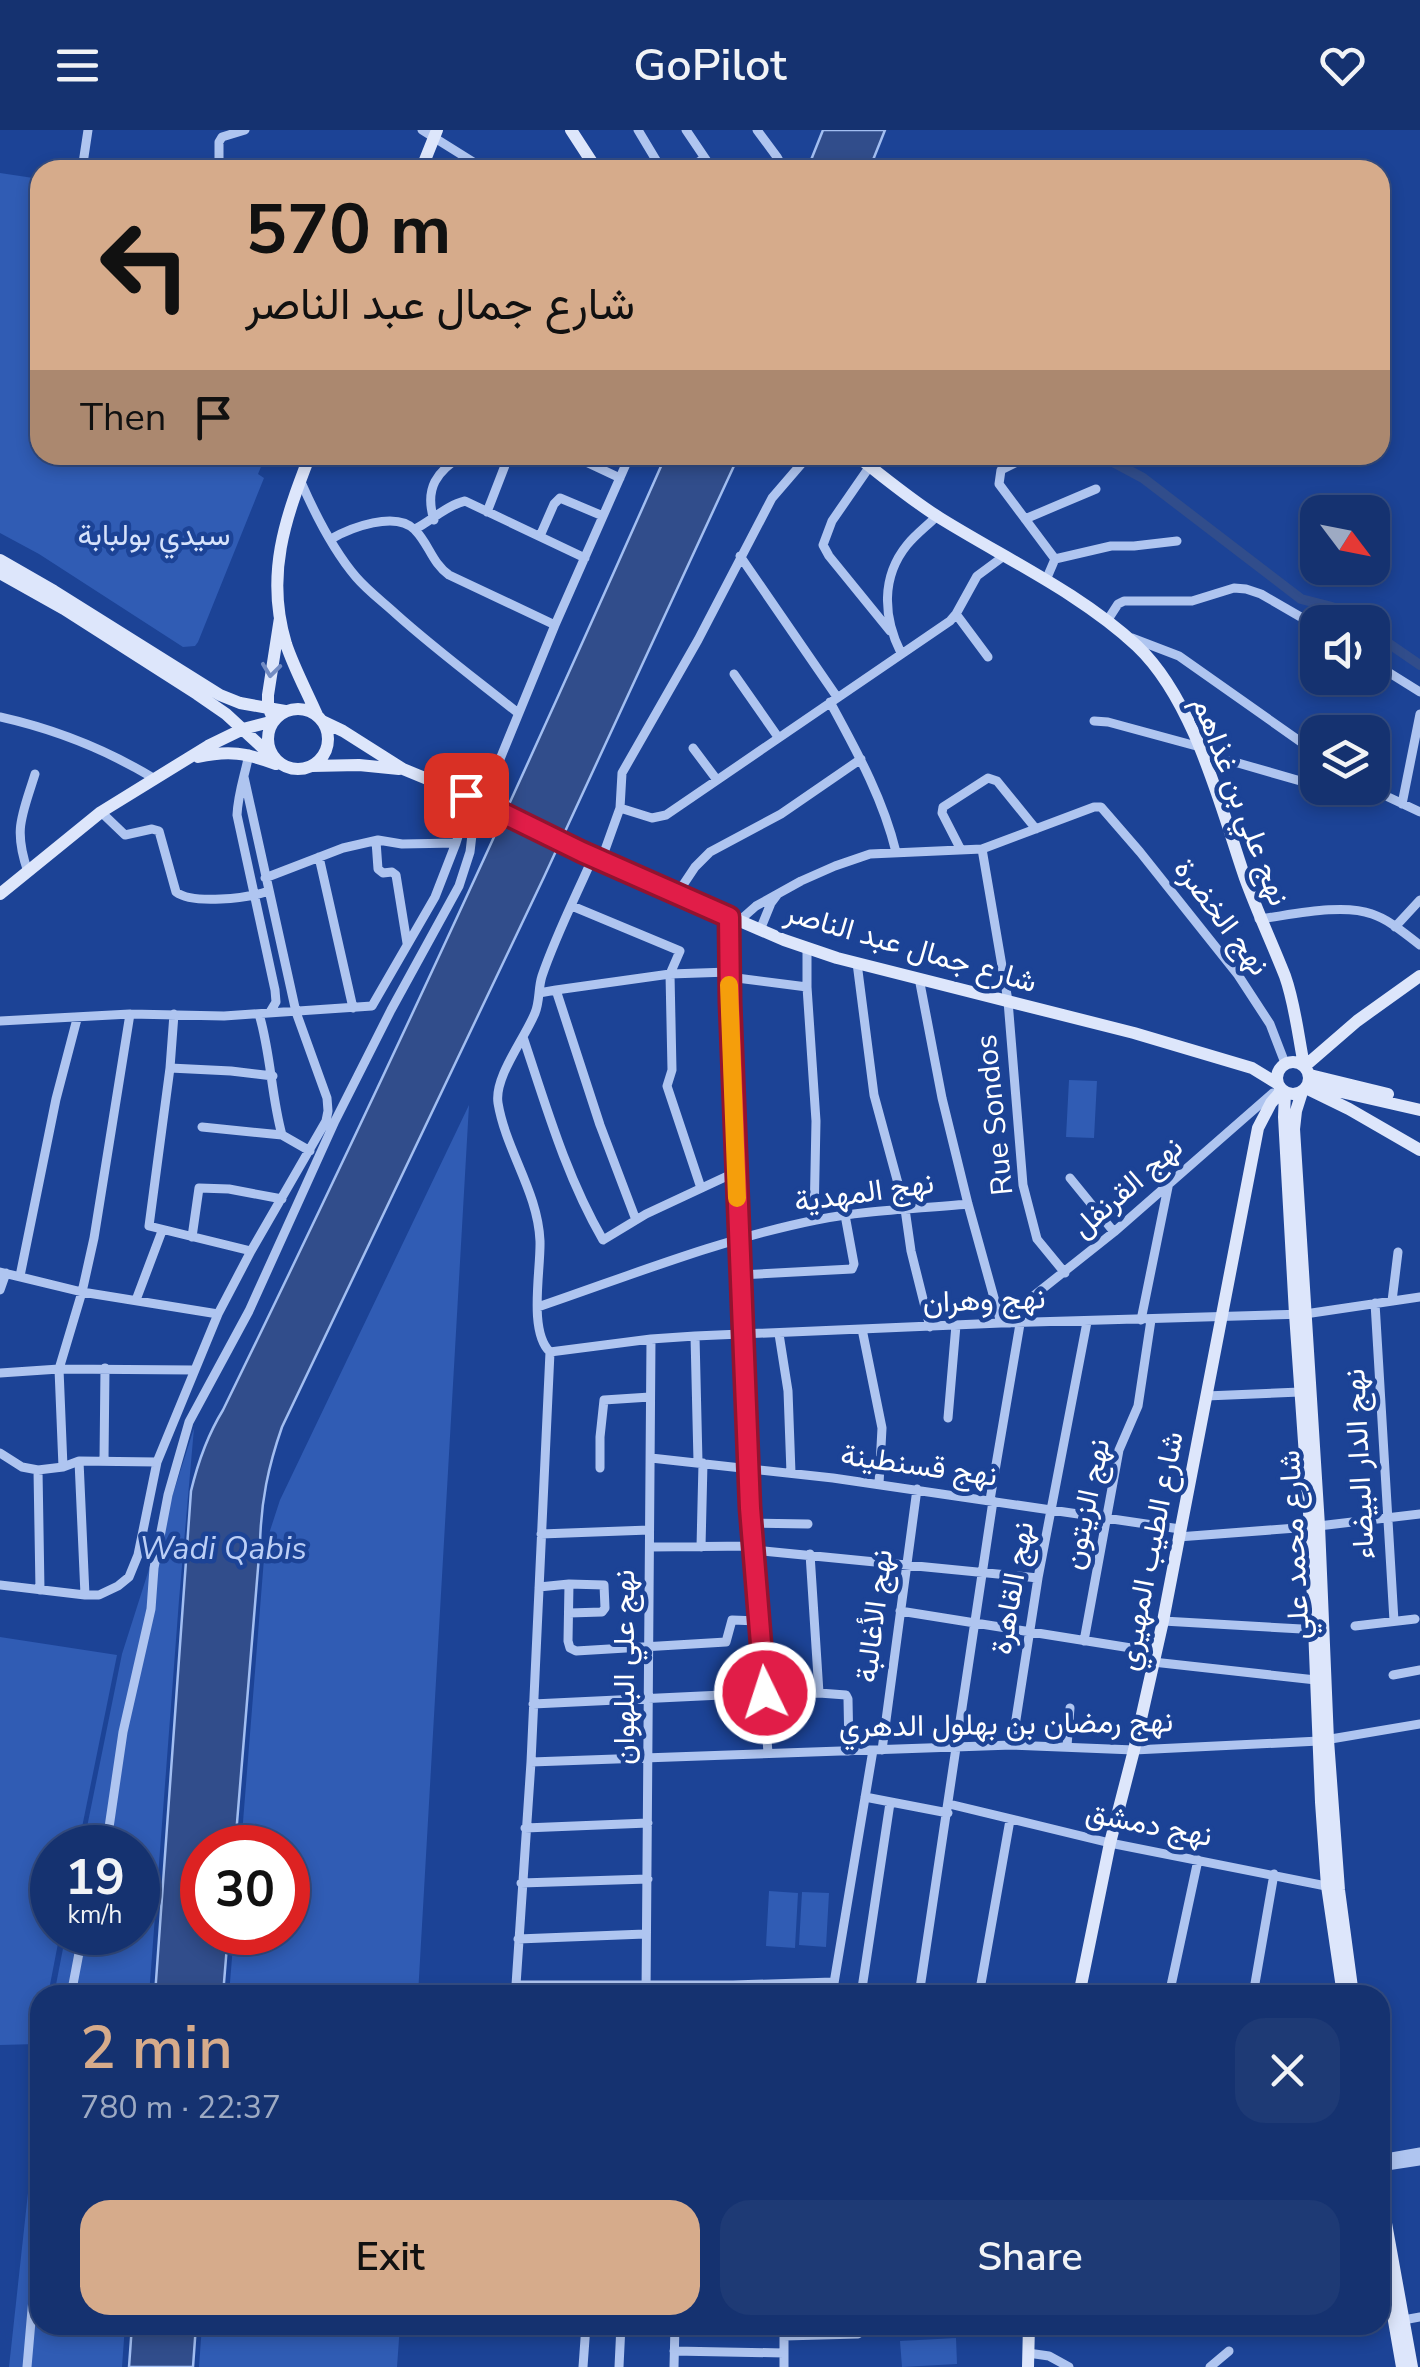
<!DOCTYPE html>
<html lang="en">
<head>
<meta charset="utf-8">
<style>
  body { margin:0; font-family:"Nunito Sans",Vazirmatn,sans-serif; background:#1e3a75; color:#f1f3f6; height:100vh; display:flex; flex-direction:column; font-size:38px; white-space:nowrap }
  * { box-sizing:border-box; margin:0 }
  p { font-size:32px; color:#9daac3 }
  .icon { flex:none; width:55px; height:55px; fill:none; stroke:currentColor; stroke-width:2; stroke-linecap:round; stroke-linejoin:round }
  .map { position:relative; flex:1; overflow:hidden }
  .panel { position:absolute; left:30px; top:1855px; width:1360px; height:350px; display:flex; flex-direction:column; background:#153270; border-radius:30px; box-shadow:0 5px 15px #0003,0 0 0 2px #344d83 }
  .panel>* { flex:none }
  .guide { position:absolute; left:30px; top:30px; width:1360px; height:305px; border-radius:30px; box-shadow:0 5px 15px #0003,0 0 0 2px #344d83; background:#d6ab8b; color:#111; overflow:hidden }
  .needle { width:65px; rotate:122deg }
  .tools { position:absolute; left:1300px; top:365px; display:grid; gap:20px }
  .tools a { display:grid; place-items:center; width:90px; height:90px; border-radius:20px; background:#153270; box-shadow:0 5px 15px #0003,0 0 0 2px #344d83; font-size:50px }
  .speed { position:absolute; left:30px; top:1695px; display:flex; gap:20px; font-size:50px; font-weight:700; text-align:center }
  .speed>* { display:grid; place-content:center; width:130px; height:130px; border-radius:50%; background:#153270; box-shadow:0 5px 15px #0003,0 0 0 2px #344d83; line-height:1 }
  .speed small { font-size:25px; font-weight:400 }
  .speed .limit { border:15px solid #d22; background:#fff; color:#111 }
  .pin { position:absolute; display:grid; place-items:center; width:85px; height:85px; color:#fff; margin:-42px; border-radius:20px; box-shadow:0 5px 15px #0006 }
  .me { position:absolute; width:110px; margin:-55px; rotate:356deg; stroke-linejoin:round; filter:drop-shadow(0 0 8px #0008) }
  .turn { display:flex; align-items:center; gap:35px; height:210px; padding:0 50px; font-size:45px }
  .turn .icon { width:130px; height:130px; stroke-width:2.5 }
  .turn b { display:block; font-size:70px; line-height:85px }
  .then { display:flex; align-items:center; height:95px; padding:0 50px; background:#0003; gap:20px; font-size:38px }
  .round { display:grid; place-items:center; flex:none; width:105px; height:105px; border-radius:30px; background:#1e3a75 }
  .overview { display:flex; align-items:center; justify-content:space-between; height:170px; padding:0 50px }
  h1 { font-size:60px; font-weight:600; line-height:75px; color:#d6ab8b }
  .primary-button { display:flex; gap:20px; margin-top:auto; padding:20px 50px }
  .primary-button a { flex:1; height:115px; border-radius:30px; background:#d6ab8b; color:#111; font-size:40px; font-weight:600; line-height:115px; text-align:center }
  .primary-button a+a { background:#1e3a75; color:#f1f3f6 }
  header { display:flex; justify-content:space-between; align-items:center; height:130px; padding:0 50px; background:#153270; font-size:45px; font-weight:600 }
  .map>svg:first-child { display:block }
</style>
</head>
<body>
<header><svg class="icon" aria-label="menu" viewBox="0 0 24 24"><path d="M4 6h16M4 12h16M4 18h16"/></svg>GoPilot<svg class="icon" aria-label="heart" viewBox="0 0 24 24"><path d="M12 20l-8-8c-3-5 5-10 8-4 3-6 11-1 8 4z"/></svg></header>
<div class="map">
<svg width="1420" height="2237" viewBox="0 0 1420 2237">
  <rect width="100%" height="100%" fill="#1c4396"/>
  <!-- green -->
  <path fill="#305cb4" d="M0,43L40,49V325H266L258,344L264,348L198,512L195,516L183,517L39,424L0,403Z
    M1069,950L1097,951L1094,1008L1066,1007Z
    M469,975L418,1865H229L234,1803L288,1802V1718L241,1717L265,1416L280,1370Z
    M194,1298L179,1470L149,1865H54L66,1803L138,1802V1718L83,1717L122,1524Z
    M0,1507L117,1525L78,1717L52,1718V1802L60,1803L48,1865H40V1902L37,1914L0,1915Z
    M769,1761L798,1763L795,1818L766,1816Z
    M802,1762L829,1763L826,1817L799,1815Z
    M40,1953V2195H125L122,2237H9Z
    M202,2195H400L397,2237H199Z
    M956,2208L957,2234L902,2237L900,2211Z"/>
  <!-- water -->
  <path fill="#314d8b" stroke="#a2bef1" stroke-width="2.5" d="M823,0H885L869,40H807Z
    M666,325H739L544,747L282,1297C268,1337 261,1371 260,1414L235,1717L202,1718V1802L228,1803L223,1865H155L191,1361C198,1332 207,1306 223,1280C377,965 524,646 666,325Z
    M132,2195H196L193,2237H129Z"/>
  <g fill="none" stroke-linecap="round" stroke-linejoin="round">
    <!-- canal -->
    <path stroke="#314d8b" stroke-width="10" d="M1100,325L1143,348L1301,469L1332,477L1358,492
      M1372,502L1420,535"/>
    <!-- street -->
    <path stroke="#afc5f0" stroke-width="9" d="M422,0L486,40
      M638,0L662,40
      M686,0L713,40
      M757,0L777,27L784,40
      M82,40L88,0
      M219,40V12L222,7L245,0
      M685,40L705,28
      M571,325L620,348
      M1031,325L1001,340L999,354L1055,429
      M870,336L832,391L823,415L829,426L890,501
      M301,352C315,384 333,420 356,447C368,461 383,472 396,484C435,519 478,551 518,583
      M487,382L509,325
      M1025,389L1096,359
      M434,390C424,358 437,341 463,325
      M415,399C431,391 447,375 465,371L585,428
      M540,406L554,374L560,368L603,386
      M331,409C350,398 396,380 415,400C429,414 432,433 449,445L555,495
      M740,426L837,567
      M1046,450L1055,429L1111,416H1134L1177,411
      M956,484L988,527
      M1107,491L1118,474L1124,471H1192L1234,458L1246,459L1261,464L1318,497
      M1132,508L1179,526L1318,624
      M901,523C883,487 881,447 907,415C916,404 927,396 937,386
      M1372,532L1420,562
      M734,544L778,607
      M830,572C856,620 883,668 896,722
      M0,587C54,599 107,620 155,649
      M1094,591L1108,592L1200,617
      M693,618L717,650
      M249,624C245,645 238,663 237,685L275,860L276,872L270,882
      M1205,631H1231L1318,656
      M1323,658L1374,662
      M1369,658L1420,682
      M482,673L555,495L630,325
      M1402,674L1420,584
      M620,678L622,643L698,510L772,368L809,325
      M101,682L125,705L152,699L159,701L176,762C193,775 248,768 269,761
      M376,711L378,739L383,743L392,742L396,745L407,813
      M982,719L1008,871L1023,1055L1037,1109L1065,1143
      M961,720L942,683L943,677L988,648L997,651L1036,699
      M319,727L353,878
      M601,731L620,678L652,688L666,685L950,491L956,484L977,446L1004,426
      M28,742C13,699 22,686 35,644
      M265,748L343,718L378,710L402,714L456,713L462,694L466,665
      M677,764L695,737L710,722L781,684L861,629
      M572,776L680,821L670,844L672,940L667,956L701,1058
      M729,787L731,897L750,1379L768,1623
      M1259,789C1291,785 1342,773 1372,784C1390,790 1405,804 1420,815
      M739,791L756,776L801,751L835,736L870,724L982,719L1094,677H1101L1140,722L1238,845L1270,894L1285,933
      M1395,797L1420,770
      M760,800L771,773L777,765
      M807,818V857L816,991L814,1090
      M857,833L874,965L905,1079L911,1121L930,1197
      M729,847L807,857
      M919,848L942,968L968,1074L1001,1193
      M556,860L670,844L729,842
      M539,863L556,860L600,995L636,1090
      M174,884L170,938L149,1096L251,1121
      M259,884C271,924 271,965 282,1005
      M0,891L130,884L224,886L372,876L435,767L456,713
      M523,907C546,976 566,1046 603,1110L646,1084L736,1042
      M170,938L231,941L273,946
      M202,997L282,1005L310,1021
      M1070,1048L1114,1102
      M192,1107L199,1058L229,1059L282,1069
      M0,1142L82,1162L218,1184
      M740,1145L852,1139L854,1134L845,1085
      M20,1146L56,969L77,889
      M0,1160L6,1143
      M136,1170L162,1101
      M1392,1171L1398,1122
      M1375,1173L1394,1491
      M538,1177C629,1146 721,1109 816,1090C866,1080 917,1079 968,1074
      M1141,1190L1168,1057
      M1010,1193L1012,1183L1114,1102L1273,963
      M862,1199L882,1298L879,1354
      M779,1204L788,1261L791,1343
      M695,1206L698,1332
      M550,1222L651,1209L695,1206L1001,1193L1305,1184L1420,1167
      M0,1243L59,1239L194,1240
      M1206,1266L1300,1262
      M948,1288L956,1195
      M0,1323L22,1337L38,1340L63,1337L79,1331L157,1332
      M651,1328L833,1348L1180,1399
      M104,1330L105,1238
      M79,1331L85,1465
      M63,1337L59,1239L82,1162L94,1108L130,884
      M600,1338V1307L604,1270L650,1267
      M38,1340L40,1460
      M990,1370L1020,1194
      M751,1393L808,1394
      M541,1404L649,1400
      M1178,1407L1310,1397L1420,1384
      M650,1417L753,1416
      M701,1417L703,1333
      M753,1420L1038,1448
      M810,1424L819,1563
      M0,1455L85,1465H99L118,1456L129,1447L138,1425L157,1332L218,1184L251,1121L326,991L328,981L327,968L296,882L244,647
      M539,1457L569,1454L568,1511L570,1518L576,1521L726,1512L732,1490L759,1491
      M900,1481L1156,1522
      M569,1483L602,1482L605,1478L604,1455L569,1454
      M1163,1491L1320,1500
      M1355,1496L1415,1489
      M1084,1511L1119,1320L1138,1276L1151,1190
      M1153,1532L1316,1550
      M1393,1545L1420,1540
      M765,1567L819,1563L846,1565L848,1569L849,1621
      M533,1574L765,1563
      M1012,1615L1038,1448L1087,1192
      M1067,1616L1070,1578
      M882,1620L917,1359
      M531,1632L1012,1615L1134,1620L1319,1611L1420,1594
      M865,1667L948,1683
      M949,1674L1110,1713L1331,1757
      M525,1698L648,1693
      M106,1718L123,1602L151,1479L154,1438L168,1365L189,1292L249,1181L335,991L391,880L459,756L470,722L476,670
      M521,1753L648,1749
      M518,1809L645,1804
      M516,1855H733L833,1852
      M71,1865L83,1802
      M507,1865L516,1855L531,1632L550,1222C528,1201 541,1140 540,1111C538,1062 506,1021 498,973C494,947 525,908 535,883C540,871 538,858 542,846C556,805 576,766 593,727
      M646,1865L651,1209
      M832,1865L873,1620
      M861,1865L890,1673
      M919,1865L993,1371
      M979,1865L1010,1690
      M1169,1865L1198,1730
      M1253,1865L1274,1744
      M1380,2029L1420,2022
      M1380,2037L1420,2031
      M1398,2191L1420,2187
      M784,2195V2237
      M784,2206L858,2204L863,2201L864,2195
      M674,2221L784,2223
      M1028,2223L1049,2226L1069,2237
      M27,2237L40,2088
      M583,2237L586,2195
      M619,2237L621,2195
      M674,2237L675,2195
      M1210,2237L1229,2221"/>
    <!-- secondary -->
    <path stroke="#dde6fb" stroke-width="12" d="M571,0L597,40
      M421,40L437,0
      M310,325C285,389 265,445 286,514C294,538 307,562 317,585
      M855,325C883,346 911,370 940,388C1006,429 1080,463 1137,516C1194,570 1220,675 1245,748C1257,781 1272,813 1285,846C1295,874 1298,905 1304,935
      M0,430L54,461L220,565L240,573L285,581
      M0,443L64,479L197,564L226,584L277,631
      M268 609a30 30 0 1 1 60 0a30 30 0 1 1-60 0Z
      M322,591L343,601L403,639L466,665L601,731L784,810L837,828L1134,903L1252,938L1278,954
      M198,627C229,620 246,623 276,634
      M312,636L359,635L399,639
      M0,764L101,682L208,616L243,599L274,591L268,577V565L280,488
      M1277 948a16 16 0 1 1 32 0a16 16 0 1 1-32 0Z
      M1305,936L1357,891L1420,846
      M1310,945L1388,964
      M1315,956L1420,980
      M1306,958L1349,979L1420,1020
      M1285,962L1284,987L1295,1184L1310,1397L1321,1672L1327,1756L1343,1865
      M1302,962L1296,981L1294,999L1319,1396L1328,1610L1339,1760L1353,1865
      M1079,1865L1110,1713L1134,1620L1163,1491L1258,998L1271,973L1282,960
      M1380,2060L1412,2237
      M1380,2110L1402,2237
      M1028,2237L1029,2195"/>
  </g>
  <!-- one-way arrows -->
  <defs><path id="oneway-chevron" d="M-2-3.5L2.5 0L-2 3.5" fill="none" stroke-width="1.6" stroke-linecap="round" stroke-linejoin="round" transform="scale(2.5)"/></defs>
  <use stroke="#738cc3" href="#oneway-chevron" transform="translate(271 540) rotate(97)"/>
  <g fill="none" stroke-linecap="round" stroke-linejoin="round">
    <defs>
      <path id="route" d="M466,665L582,722L729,787L730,872L750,1378L765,1563"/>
    </defs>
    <!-- route casing -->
    <use href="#route" stroke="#92132f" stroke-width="25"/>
    <!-- route -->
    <use href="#route" stroke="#e11d48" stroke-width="18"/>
    <!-- slow -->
    <path stroke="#f59e0b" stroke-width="18" d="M729,855L737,1068"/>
  </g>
  <g text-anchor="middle" stroke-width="9" stroke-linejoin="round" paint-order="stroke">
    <!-- park labels -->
    <g font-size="30" fill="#d6e2fb" stroke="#1c4396">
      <text x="154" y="415">سيدي بولبابة</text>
    </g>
    <!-- street labels -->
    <g font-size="30" fill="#fff" stroke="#1c4396">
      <text transform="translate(1241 671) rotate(69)" y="10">نهج علي بن غذاهم</text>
      <text transform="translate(1222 787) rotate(53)" y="10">نهج الخضرة</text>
      <text transform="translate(911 817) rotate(16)" y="10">شارع جمال عبد الناصر</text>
      <text transform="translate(994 985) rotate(-96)" y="10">Rue Sondos</text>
      <text transform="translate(1127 1057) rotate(-41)" y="10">نهج القرنفل</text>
      <text transform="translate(864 1062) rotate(-8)" y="10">نهج المهدية</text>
      <text transform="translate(984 1170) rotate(-2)" y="10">نهج وهران</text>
      <text transform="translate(1359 1334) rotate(-93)" y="10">نهج الدار البيضاء</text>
      <text transform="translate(919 1335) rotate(8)" y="10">نهج قسنطينة</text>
      <text transform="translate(1086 1374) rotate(-78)" y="10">نهج الزيتون</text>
      <text transform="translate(1294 1415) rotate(-93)" y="10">شارع محمد علي</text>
      <text transform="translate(1150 1421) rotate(-79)" y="10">شارع الطيب المهيري</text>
      <text transform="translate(1012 1458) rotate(-80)" y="10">نهج القاهرة</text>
      <text transform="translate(874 1486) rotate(-83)" y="10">نهج الأغالبة</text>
      <text transform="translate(624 1537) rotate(-90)" y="10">نهج علي البلهوان</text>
      <text transform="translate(1006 1594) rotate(-1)" y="10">نهج رمضان بن بهلول الدهري</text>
      <text transform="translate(1149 1694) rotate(11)" y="10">نهج دمشق</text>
    </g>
    <!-- water labels -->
    <g font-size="32" font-style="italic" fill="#bccff6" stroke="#1c4396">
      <text x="223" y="1429">Wadi Qabis</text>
    </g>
  </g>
</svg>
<div class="tools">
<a><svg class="needle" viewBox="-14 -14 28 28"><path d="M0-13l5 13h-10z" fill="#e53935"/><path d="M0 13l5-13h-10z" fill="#9daac3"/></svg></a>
<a><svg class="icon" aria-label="sound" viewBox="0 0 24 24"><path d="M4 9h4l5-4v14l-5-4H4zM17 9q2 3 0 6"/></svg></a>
<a><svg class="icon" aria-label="layers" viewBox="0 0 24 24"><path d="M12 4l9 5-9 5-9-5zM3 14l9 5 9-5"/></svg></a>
</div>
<div class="speed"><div>19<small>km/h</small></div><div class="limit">30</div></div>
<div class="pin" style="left:466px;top:665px;background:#d93025"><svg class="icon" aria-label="arrive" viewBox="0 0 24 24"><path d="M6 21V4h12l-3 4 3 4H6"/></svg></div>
<svg class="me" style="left:765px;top:1563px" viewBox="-20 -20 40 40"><circle r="17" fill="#e11d48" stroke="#fff" stroke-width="3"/><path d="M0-11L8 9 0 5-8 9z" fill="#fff"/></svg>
<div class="guide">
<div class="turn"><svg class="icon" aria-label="left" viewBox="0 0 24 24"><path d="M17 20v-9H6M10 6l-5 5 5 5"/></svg><div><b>570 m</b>شارع جمال عبد الناصر</div></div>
<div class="then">Then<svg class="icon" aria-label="arrive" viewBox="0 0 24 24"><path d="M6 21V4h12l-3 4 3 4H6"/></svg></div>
</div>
<section class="panel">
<div class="overview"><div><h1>2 min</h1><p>780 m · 22:37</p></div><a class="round"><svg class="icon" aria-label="close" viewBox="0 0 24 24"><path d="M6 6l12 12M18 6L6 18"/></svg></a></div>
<div class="primary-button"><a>Exit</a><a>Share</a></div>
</section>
</div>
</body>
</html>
